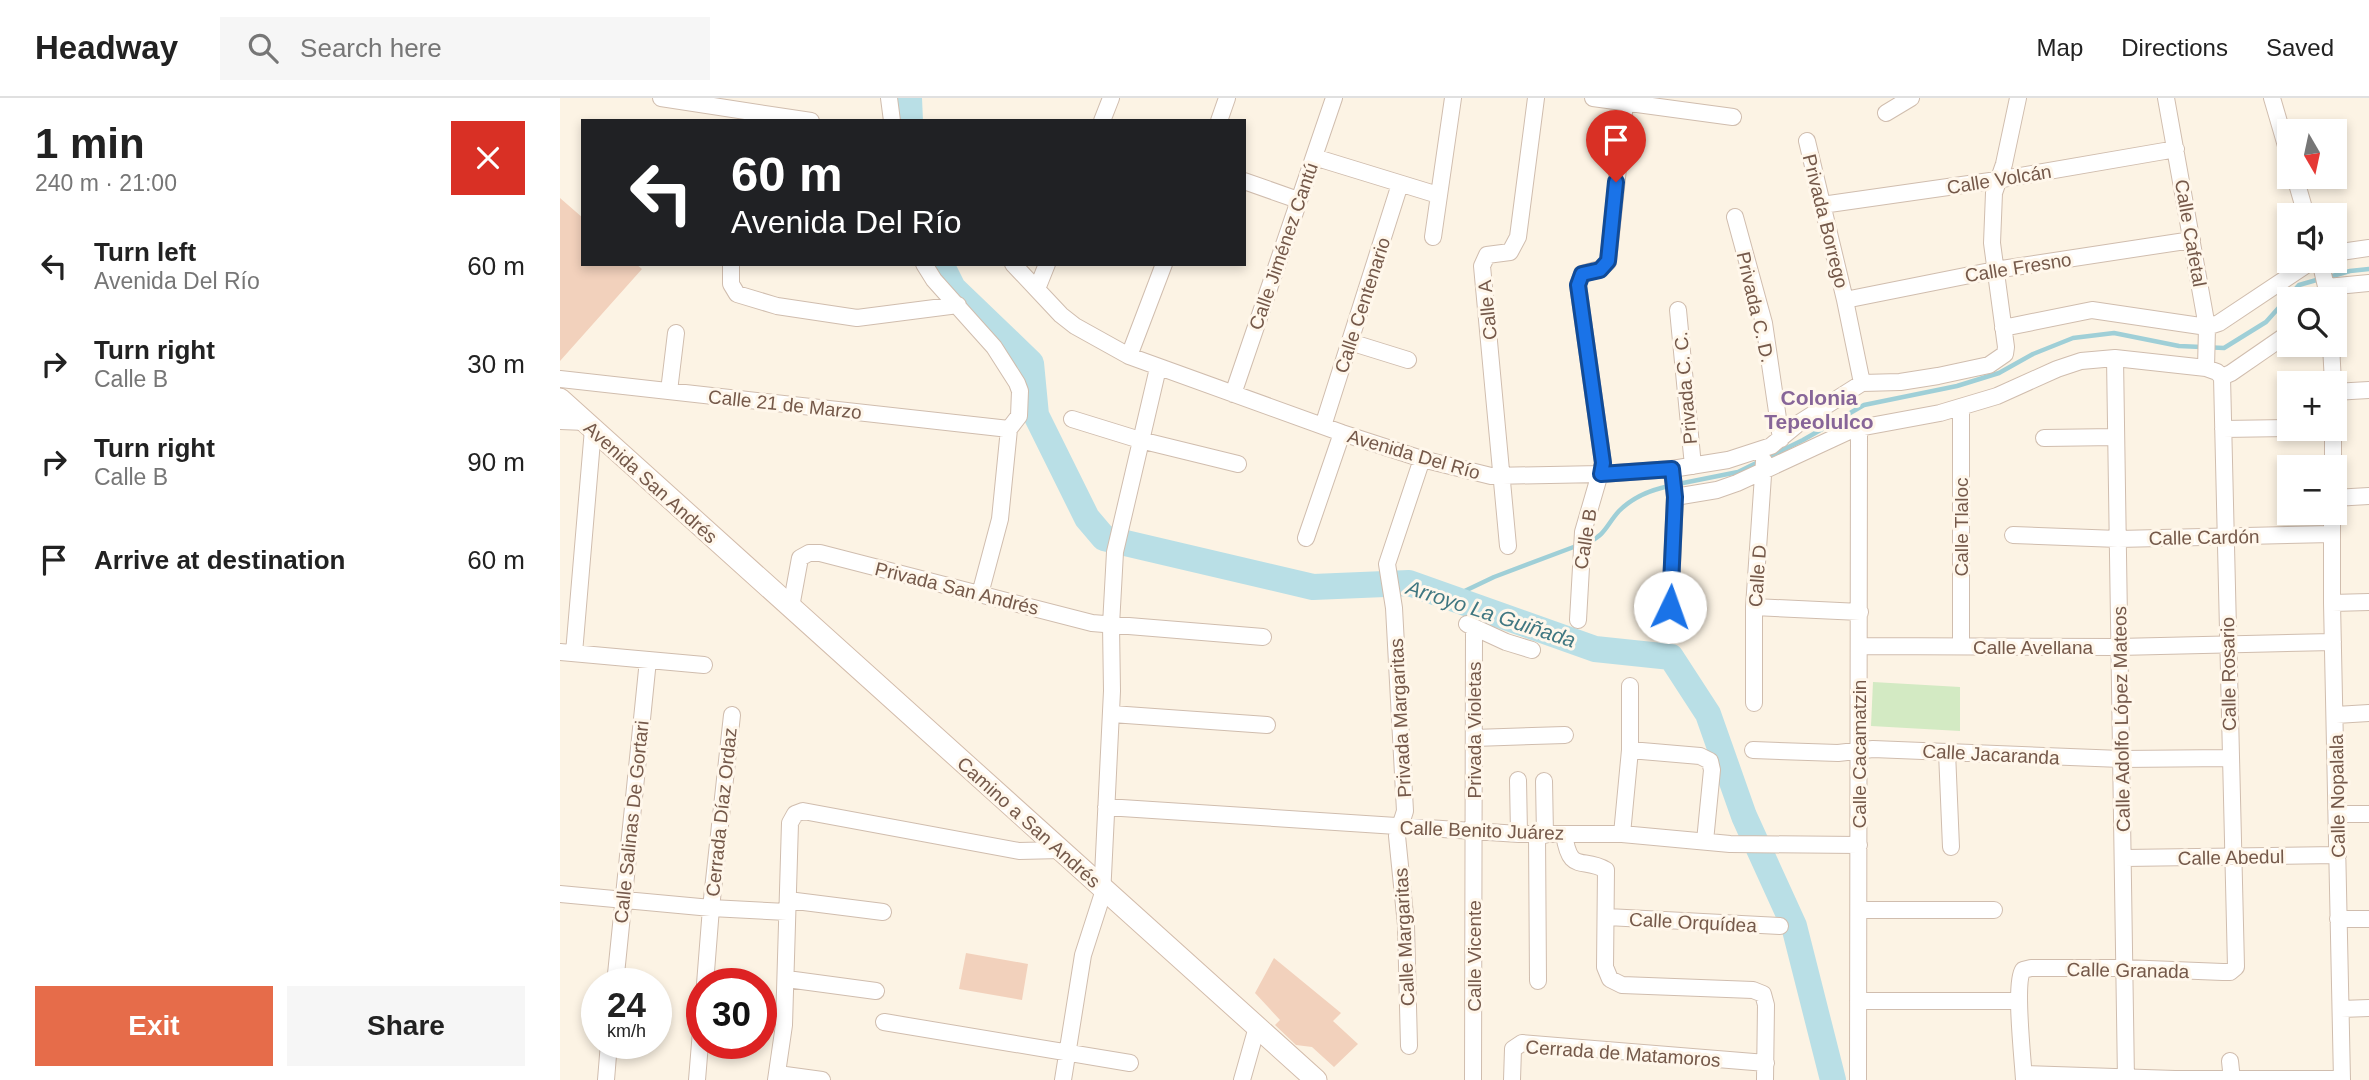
<!DOCTYPE html>
<html lang="en">
<head>
<meta charset="utf-8">
<style>
  body { margin:0; font-family:Helvetica,sans-serif; background:#f6f6f6; color:#222; height:100vh; display:flex; flex-direction:column; font-size:26px; white-space:nowrap }
  * { box-sizing:border-box; margin:0 }
  p { font-size:23px; color:#767676 }
  .icon { flex:none; width:38px; height:38px; fill:none; stroke:currentColor; stroke-width:2; stroke-linecap:round; stroke-linejoin:round }
  .map { position:relative; flex:1; overflow:hidden }
  .details { display:flex; flex-direction:column; background:#fff; width:560px }
  .details>* { flex:none }
  .hud { position:absolute; left:21px; top:21px; width:665px; height:147px; border-radius:0px; box-shadow:0 4px 10px #0003; background:#202124; color:#fff; overflow:hidden }
  .needle { width:46px; rotate:171deg }
  .tools { position:absolute; left:1717px; top:21px; display:grid; gap:14px }
  .tools a { display:grid; place-items:center; width:70px; height:70px; border-radius:0px; background:#fff; box-shadow:0 4px 10px #0003; font-size:35px }
  .speed { position:absolute; left:21px; top:870px; display:flex; gap:14px; font-size:35px; font-weight:700; text-align:center }
  .speed>* { display:grid; place-content:center; width:91px; height:91px; border-radius:50%; background:#fff; box-shadow:0 4px 10px #0003; line-height:1 }
  .speed small { font-size:18px; font-weight:400 }
  .speed .limit { border:10px solid #d22; background:#fff; color:#111 }
  .pin { position:absolute; display:grid; place-items:center; width:60px; height:60px; color:#fff; margin:-72px -30px; border-radius:50% 50% 50% 0; rotate:-45deg; box-shadow:0 0 7px #0007 }
  .pin .icon { rotate:45deg }
  .me { position:absolute; width:77px; margin:-38px; rotate:3deg; stroke-linejoin:round; filter:drop-shadow(0 0 5px #0008) }
  .turn { display:flex; align-items:center; gap:24px; height:147px; padding:0 35px; font-size:32px }
  .turn .icon { width:91px; height:91px; stroke-width:2.5 }
  .turn b { display:block; font-size:49px; line-height:60px }
  .round { display:grid; place-items:center; flex:none; width:74px; height:74px; border-radius:0px; background:#f6f6f6 }
  .head { display:flex; align-items:center; justify-content:space-between; height:119px; padding:0 35px }
  h1 { font-size:42px; font-weight:800; line-height:52px }
  .action { display:flex; gap:14px; margin-top:auto; padding:14px 35px }
  .action a { flex:1; height:80px; border-radius:0px; background:#e66c4a; color:#fff; font-size:28px; font-weight:800; line-height:80px; text-align:center }
  .action a+a { background:#f6f6f6; color:#222 }
  ul { padding:0; list-style:none }
  li { display:flex; align-items:center; gap:21px; height:98px; padding:0 35px }
  li div { flex:1 }
  li b { display:block; font-size:26px }
  li em { font-style:normal }
  header { display:flex; align-items:center; gap:42px; box-sizing:border-box; height:98px; padding:0 35px; background:#fff; border-bottom:2px solid #e0e0e0 }
  header strong { font-size:33px }
  nav { display:flex; gap:38px; margin-inline-start:auto; font-size:24px }
  .search { width:490px; height:63px; background:#f6f6f6; display:flex; align-items:center; gap:18px; box-sizing:border-box; padding:0 24px; border-radius:0px; color:#767676; font-size:26px }
  main { display:flex; flex:1; min-height:0 }
  .map>svg:first-child { display:block }
</style>
</head>
<body>
<header>
<strong>Headway</strong>
<div class="search"><svg class="icon" aria-label="search" viewBox="0 0 24 24"><circle cx="10" cy="10" r="6"/><path d="M15 15l6 6"/></svg>Search here</div>
<nav><a>Map</a><a>Directions</a><a>Saved</a></nav>
</header>
<main>
<section class="details">
<div class="head"><div><h1>1 min</h1><p>240 m · 21:00</p></div><a class="round" style="background:#d93025;color:#fff"><svg class="icon" aria-label="close" viewBox="0 0 24 24"><path d="M6 6l12 12M18 6L6 18"/></svg></a></div>
<ul>
<li><svg class="icon" aria-label="left" viewBox="0 0 24 24"><path d="M17 20v-9H6M10 6l-5 5 5 5"/></svg><div><b>Turn left</b><p>Avenida Del Río</p></div><em>60 m</em></li>
<li><svg class="icon" aria-label="right" viewBox="0 0 24 24"><path d="M7 20v-9h11M14 6l5 5-5 5"/></svg><div><b>Turn right</b><p>Calle B</p></div><em>30 m</em></li>
<li><svg class="icon" aria-label="right" viewBox="0 0 24 24"><path d="M7 20v-9h11M14 6l5 5-5 5"/></svg><div><b>Turn right</b><p>Calle B</p></div><em>90 m</em></li>
<li><svg class="icon" aria-label="arrive" viewBox="0 0 24 24"><path d="M6 21V4h12l-3 4 3 4H6"/></svg><div><b>Arrive at destination</b></div><em>60 m</em></li>
</ul>
<div class="action"><a>Exit</a><a>Share</a></div>
</section>
<div class="map">
<svg width="1809" height="982" viewBox="0 0 1809 982">
  <rect width="100%" height="100%" fill="#fcf3e4"/>
  <!-- green -->
  <path fill="#d3eac3" d="M1313,584L1400,589V633L1311,628Z"/>
  <g fill="none" stroke-linecap="round" stroke-linejoin="round">
    <!-- stream -->
    <path stroke="#9fcfd7" stroke-width="4.5" d="M1769,179L1790,173L1809,171
      M1118,386L1178,374L1243,342L1304,307L1397,288L1439,275L1473,256L1513,240L1554,235L1619,248L1664,250L1706,224L1739,187L1760,181
      M1028,444C1045,438 1047,426 1059,413C1073,399 1090,392 1109,388
      M890,500L934,479L1019,447"/>
    <!-- river -->
    <path stroke="#b9dfe6" stroke-width="26" d="M349,0L350,23
      M381,166L393,190L471,265L476,317L527,420L544,440L753,489L849,485L1035,551L1111,559L1148,616L1184,718L1234,828L1273,982"/>
  </g>
  <!-- building -->
  <path fill="#f2d1bc" d="M0,100L23,120V166H76L82,171L0,263Z
    M406,855L468,866L462,902L399,891Z
    M714,860L781,915L773,923L798,946L774,969L752,949L736,947L715,927L720,922L695,895Z"/>
  <g fill="none" stroke-linecap="round" stroke-linejoin="round">
    <defs>
      <path id="street" d="M101,0L251,23
        M329,0L332,23
        M1033,0L1173,19
        M1606,0L1647,229L1646,270
        M1712,0L1729,58
        M1326,15L1351,0
        M542,23L551,0
        M659,23L667,0
        M1247,43L1285,202L1302,285
        M754,59L878,97
        M1735,79L1746,117
        M684,83L738,102
        M1262,107L1437,82L1616,51
        M1175,119L1204,225L1221,341
        M873,139L893,0
        M1774,155L1809,150
        M1760,163L1769,201
        M171,166V186L177,196L217,208L297,220L398,207
        M364,166L374,182L434,249L457,285L460,293L459,318L449,331L440,421L420,496
        M453,166L501,217L515,228L569,258L782,335L862,361L931,378L1041,376L1112,371L1168,362L1211,348L1239,325L1302,285L1340,284L1378,278L1429,267L1445,256L1446,249L1432,145L1434,95L1444,66L1458,0
        M1767,189L1809,185
        M477,191L487,166
        M1285,202L1435,172L1632,142
        M1118,212L1133,368
        M1443,230L1532,212L1647,229L1659,225L1752,163
        M790,244L848,262
        M1771,247L1773,285
        M569,258L604,166
        M1555,260L1566,982
        M0,281L449,331
        M109,293L116,235
        M1774,294L1809,292
        M673,296L774,0
        M512,321L580,342L678,366
        M0,323L26,324
        M763,328L840,86
        M1663,331L1729,330
        M1484,340L1556,339
        M1773,369V331
        M1115,399L1157,392L1177,385L1287,334L1299,330L1380,315L1437,298L1497,271L1521,263L1555,260L1646,270L1657,274L1662,279L1671,275L1729,235
        M1774,400L1809,398
        M1772,415V505L1782,982
        M1453,437L1558,441L1772,436
        M746,440L782,335
        M948,448L922,168L927,157L950,154L958,139L976,0
        M1772,505L1809,504
        M231,509L240,460L249,455H260L532,525L703,539
        M1194,509L1300,514
        M1018,522L1023,434L1043,365L1018,187L1022,176L1040,171L1048,164L1065,5
        M907,526L946,544L972,552
        M1109,537L1115,399L1112,371
        M1300,548L1558,549L1773,544
        M1401,548V309
        M0,554L144,567
        M14,555L33,331
        M1194,605V509L1204,363
        M552,616L707,627
        M1776,617L1809,615
        M914,640L1005,637
        M1070,652L1140,658L1150,663L1152,672L1145,743
        M1193,652L1278,655L1313,651L1561,661L1670,660
        M1387,654L1391,749
        M958,682L959,736
        M984,683L985,737
        M546,709L959,736H1062L1170,746L1299,747
        M1778,716H1809
        M1004,736C1010,777 1022,758 1046,772L1045,869L1050,881L1062,887L1193,892L1203,896L1206,907L1205,982
        M1062,736L1070,652V588
        M977,737L978,883
        M1564,760L1778,757
        M0,796L151,810L227,814
        M228,802L323,814
        M1299,812H1434
        M1047,819L1220,828
        M1778,821H1809
        M227,881L316,893
        M55,886L88,562
        M145,886L151,810L172,617
        M1298,903H1459
        M1781,911L1809,910
        M324,924L570,965
        M849,948L846,827L837,738L845,713L834,510L827,466L862,361
        M1670,963L1672,982
        M218,976L262,982
        M1464,976L1615,981H1782
        M46,982L49,945
        M137,982L142,921
        M216,982L224,927L230,725L235,716L243,713L459,753L501,752
        M503,982L523,857L542,798L552,593L551,527L555,454L598,270
        M682,982L697,929
        M913,982L914,531
        M952,982L953,951L962,945L1206,965
        M1298,982L1299,330
        M1464,982C1463,962 1454,885 1463,872L1471,870H1564L1663,874H1670L1676,869L1662,279"/>
      <path id="secondary" d="M0,301L756,982"/>
    </defs>
    <!-- street casing -->
    <use href="#street" stroke="#d0bdae" stroke-width="18"/>
    <!-- secondary casing -->
    <use href="#secondary" stroke="#d3bcab" stroke-width="23"/>
    <!-- street -->
    <use href="#street" stroke="#fff" stroke-width="16"/>
    <!-- secondary -->
    <use href="#secondary" stroke="#fff" stroke-width="21"/>
  </g>
  <g fill="none" stroke-linecap="round" stroke-linejoin="round">
    <defs>
      <path id="route" d="M1056,84L1048,163L1040,172L1022,176L1018,187L1043,365L1041,376L1112,371L1115,399L1110,509"/>
    </defs>
    <!-- route casing -->
    <use href="#route" stroke="#114b97" stroke-width="18"/>
    <!-- route -->
    <use href="#route" stroke="#1a73e8" stroke-width="12"/>
  </g>
  <g text-anchor="middle" stroke-width="6" stroke-linejoin="round" paint-order="stroke">
    <!-- street labels -->
    <g font-size="19" fill="#75594a" stroke="#fff7eb">
      <text transform="translate(1439 81) rotate(-9)" y="7">Calle Volcán</text>
      <text transform="translate(1266 123) rotate(76)" y="7">Privada Borrego</text>
      <text transform="translate(1631 135) rotate(80)" y="7">Calle Cafetal</text>
      <text transform="translate(723 148) rotate(-71)" y="7">Calle Jiménez Cantú</text>
      <text transform="translate(1458 169) rotate(-9)" y="7">Calle Fresno</text>
      <text transform="translate(802 207) rotate(-72)" y="7">Calle Centenario</text>
      <text transform="translate(1196 209) rotate(77)" y="7">Privada C. D.</text>
      <text transform="translate(927 212) rotate(-96)" y="7">Calle A</text>
      <text transform="translate(1125 290) rotate(-95)" y="7">Privada C. C.</text>
      <text transform="translate(225 306) rotate(6)" y="7">Calle 21 de Marzo</text>
      <text transform="translate(854 356) rotate(16)" y="7">Avenida Del Río</text>
      <text transform="translate(91 384) rotate(42)" y="7">Avenida San Andrés</text>
      <text transform="translate(1401 429) rotate(-90)" y="7">Calle Tlaloc</text>
      <text transform="translate(1644 439) rotate(-1)" y="7">Calle Cardón</text>
      <text transform="translate(1025 441) rotate(-81)" y="7">Calle B</text>
      <text transform="translate(1197 478) rotate(-86)" y="7">Calle D</text>
      <text transform="translate(397 490) rotate(14)" y="7">Privada San Andrés</text>
      <text x="1473" y="556">Calle Avellana</text>
      <text transform="translate(1668 576) rotate(-91)" y="7">Calle Rosario</text>
      <text transform="translate(840 620) rotate(-93)" y="7">Privada Margaritas</text>
      <text transform="translate(1561 621) rotate(-91)" y="7">Calle Adolfo López Mateos</text>
      <text transform="translate(914 632) rotate(-90)" y="7">Privada Violetas</text>
      <text transform="translate(1299 656) rotate(-90)" y="7">Calle Cacamatzin</text>
      <text transform="translate(1431 656) rotate(3)" y="7">Calle Jacaranda</text>
      <text transform="translate(1777 698) rotate(-91)" y="7">Calle Nopalala</text>
      <text transform="translate(161 714) rotate(-84)" y="7">Cerrada Díaz Ordaz</text>
      <text transform="translate(71 724) rotate(-84)" y="7">Calle Salinas De Gortari</text>
      <text transform="translate(469 724) rotate(42)" y="7">Camino a San Andrés</text>
      <text transform="translate(922 732) rotate(2)" y="7">Calle Benito Juárez</text>
      <text transform="translate(1671 759) rotate(-1)" y="7">Calle Abedul</text>
      <text transform="translate(1133 824) rotate(3)" y="7">Calle Orquídea</text>
      <text transform="translate(844 839) rotate(-93)" y="7">Calle Margaritas</text>
      <text transform="translate(914 858) rotate(-90)" y="7">Calle Vicente</text>
      <text transform="translate(1568 872) rotate(1)" y="7">Calle Granada</text>
      <text transform="translate(1063 955) rotate(4)" y="7">Cerrada de Matamoros</text>
    </g>
    <!-- neighbourhood labels -->
    <g font-size="21" font-weight="bold" fill="#876598" stroke="#fff7eb">
      <text x="1259" y="307">Colonia<tspan x="1259" dy="24">Tepeolulco</tspan></text>
    </g>
    <!-- water labels -->
    <g font-size="21" font-style="italic" fill="#407781" stroke="#fff7eb">
      <text transform="translate(931 516) rotate(18)" y="7">Arroyo La Guiñada</text>
    </g>
  </g>
</svg>
<div class="tools">
<a><svg class="needle" viewBox="-14 -14 28 28"><path d="M0-13l5 13h-10z" fill="#e53935"/><path d="M0 13l5-13h-10z" fill="#767676"/></svg></a>
<a><svg class="icon" aria-label="sound" viewBox="0 0 24 24"><path d="M4 9h4l5-4v14l-5-4H4zM17 9q2 3 0 6"/></svg></a>
<a><svg class="icon" aria-label="search" viewBox="0 0 24 24"><circle cx="10" cy="10" r="6"/><path d="M15 15l6 6"/></svg></a>
<a>+</a>
<a>−</a>
</div>
<div class="speed"><div>24<small>km/h</small></div><div class="limit">30</div></div>
<div class="pin" style="left:1056px;top:84px;background:#d93025"><svg class="icon" aria-label="arrive" viewBox="0 0 24 24"><path d="M6 21V4h12l-3 4 3 4H6"/></svg></div>
<svg class="me" style="left:1110px;top:509px" viewBox="-20 -20 40 40"><circle r="19" fill="#fff"/><path d="M0-13L10 11 0 6-10 11z" fill="#1a73e8"/></svg>
<div class="hud">
<div class="turn"><svg class="icon" aria-label="left" viewBox="0 0 24 24"><path d="M17 20v-9H6M10 6l-5 5 5 5"/></svg><div><b>60 m</b>Avenida Del Río</div></div>
</div>
</div>
</main>
</body>
</html>
